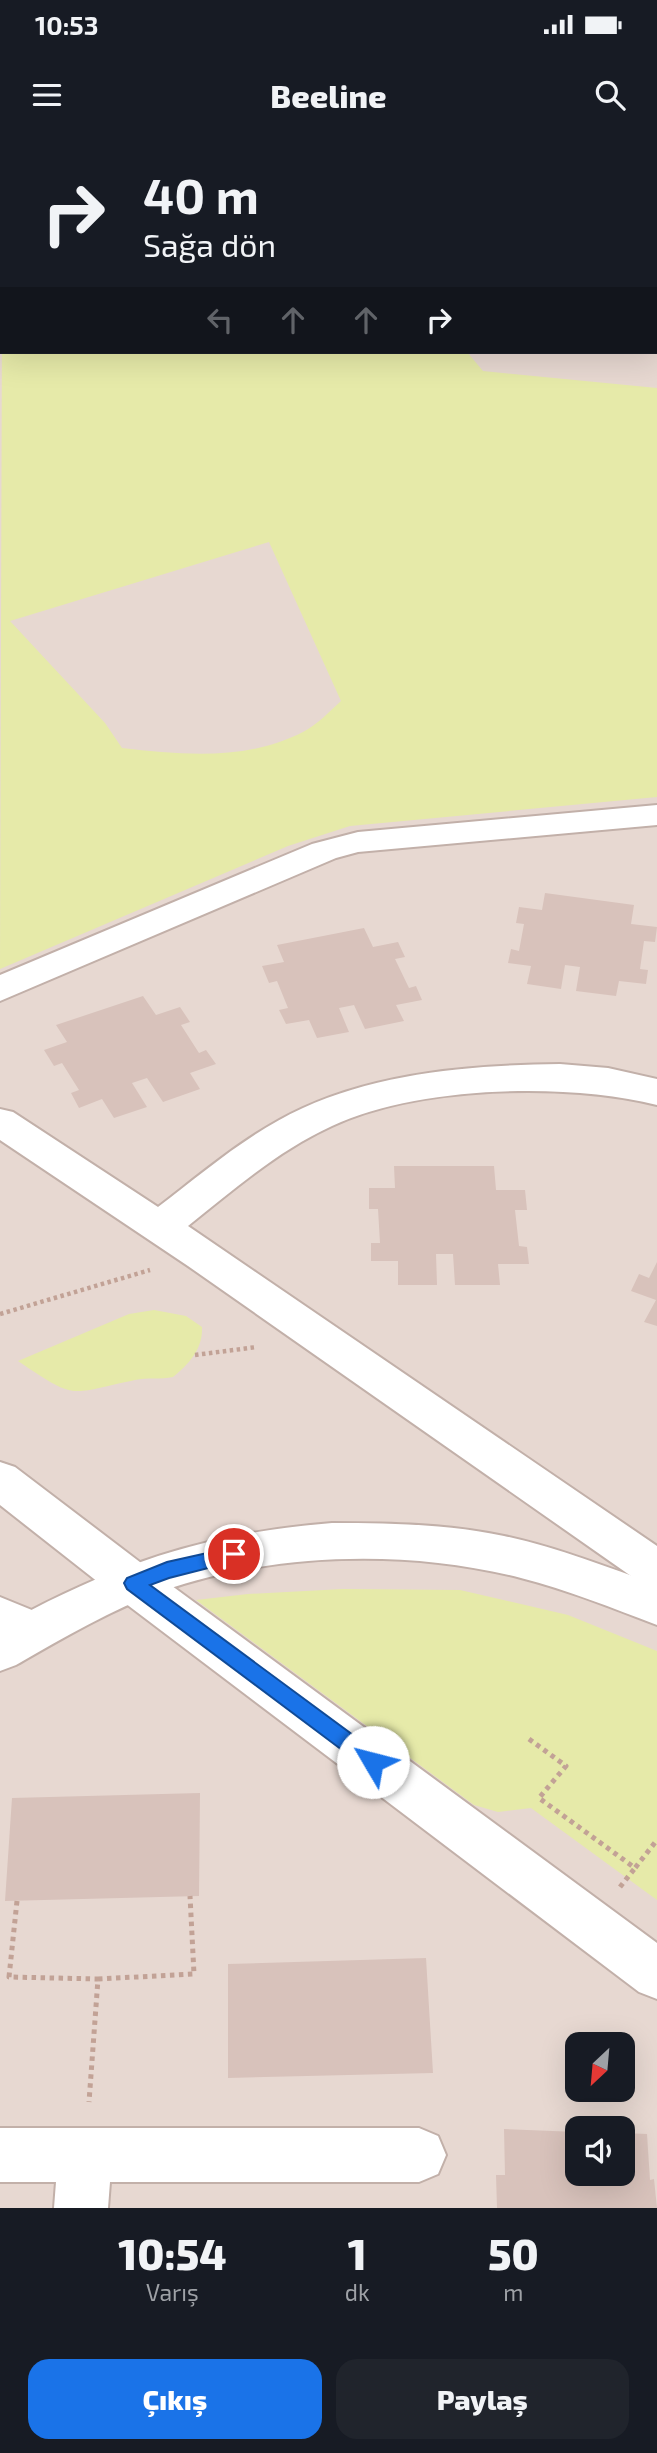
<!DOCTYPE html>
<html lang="tr">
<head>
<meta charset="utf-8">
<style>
  body { margin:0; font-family:"Exo 2",sans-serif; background:#20242c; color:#f1f3f6; height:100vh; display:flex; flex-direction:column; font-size:26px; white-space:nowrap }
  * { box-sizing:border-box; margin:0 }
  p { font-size:23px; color:#9ea1a6 }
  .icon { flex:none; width:38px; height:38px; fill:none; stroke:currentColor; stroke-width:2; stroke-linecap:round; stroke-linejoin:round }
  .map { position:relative; height:2068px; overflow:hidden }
  .side { display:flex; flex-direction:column; background:#171b24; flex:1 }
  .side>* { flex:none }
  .top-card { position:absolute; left:0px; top:0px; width:658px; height:214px; box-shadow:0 7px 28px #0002; background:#171b24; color:#f1f3f6; overflow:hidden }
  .needle { width:46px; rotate:206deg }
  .tools { position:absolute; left:565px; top:1892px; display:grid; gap:14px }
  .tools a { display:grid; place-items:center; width:70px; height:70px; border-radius:14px; background:#171b24; box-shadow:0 7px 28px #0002; font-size:35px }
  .pin { position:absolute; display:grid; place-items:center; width:60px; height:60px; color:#fff; margin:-30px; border:4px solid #fff; border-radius:50%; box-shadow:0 2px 7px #0007 }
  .me { position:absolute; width:77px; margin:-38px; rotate:307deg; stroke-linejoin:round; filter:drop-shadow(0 0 5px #0008) }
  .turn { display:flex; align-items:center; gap:24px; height:147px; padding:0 28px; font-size:32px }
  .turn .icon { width:91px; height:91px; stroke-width:2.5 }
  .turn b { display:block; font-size:49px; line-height:60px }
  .lanes { display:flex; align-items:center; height:66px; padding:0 28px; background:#0003; justify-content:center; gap:35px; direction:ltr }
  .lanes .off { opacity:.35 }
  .eta { display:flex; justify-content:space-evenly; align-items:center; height:119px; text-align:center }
  .eta b { font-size:42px; font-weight:800; line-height:49px }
  .action { display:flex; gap:14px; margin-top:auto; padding:14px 28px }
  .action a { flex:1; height:80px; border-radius:21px; background:#1a73e8; color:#fff; font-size:28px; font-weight:800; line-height:80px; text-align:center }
  .action a+a { background:#20242c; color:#f1f3f6 }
  .status { display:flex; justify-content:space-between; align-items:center; height:49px; padding:0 35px; background:#171b24; direction:ltr }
  .status svg { height:19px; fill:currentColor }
  header { display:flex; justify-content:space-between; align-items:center; height:91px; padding:0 28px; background:#171b24; font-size:32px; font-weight:800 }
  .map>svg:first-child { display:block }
</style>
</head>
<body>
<div class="status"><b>10:53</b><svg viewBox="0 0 49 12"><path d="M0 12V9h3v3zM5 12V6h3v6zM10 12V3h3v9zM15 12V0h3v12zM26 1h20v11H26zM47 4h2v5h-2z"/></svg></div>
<header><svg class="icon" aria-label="menu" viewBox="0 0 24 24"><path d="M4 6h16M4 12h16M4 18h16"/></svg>Beeline<svg class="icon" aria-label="search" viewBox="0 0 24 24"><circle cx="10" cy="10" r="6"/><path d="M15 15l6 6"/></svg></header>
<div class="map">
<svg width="657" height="2068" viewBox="0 0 657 2068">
  <rect width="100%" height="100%" fill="#f3e9e4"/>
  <!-- residential -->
  <path fill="#e7d8d1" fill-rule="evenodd" d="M0,0H657V2068H0ZM2,2H656V212H2ZM578,1904H623V1950H578ZM578,1988H623V2034H578Z"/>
  <!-- green -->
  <path fill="#e6eaa9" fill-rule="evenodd" d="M2,171V212H467L483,231L657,248V657L350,686L288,706L0,829ZM269,402L341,561C330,571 317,585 303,592C246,621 184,615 122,608L105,583L10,481Z
    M154,1170L186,1176L202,1187C203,1209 189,1224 173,1237C161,1240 147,1237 135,1240C68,1254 77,1261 18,1221L129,1174Z
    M343,1449L460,1450L568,1475L657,1511V1760L531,1668L498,1672L474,1665L196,1460L248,1454Z"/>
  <!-- building -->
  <path fill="#d8c2bb" d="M545,753L634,765L631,784L657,787L655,802L644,801L640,829L648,830L646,844L619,841L616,856L576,851L580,827L565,825L561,849L527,844L531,826L508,823L511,809L519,811L524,784L516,783L519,767L542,770Z
    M364,788L373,807L398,802L405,817L395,819L409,848L416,846L422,860L396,865L404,881L365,889L354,865L339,868L349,892L317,898L309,880L286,884L279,870L288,868L277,841L269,843L262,826L284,822L277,805Z
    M143,856L156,875L180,867L190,882L181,885L199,913L206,910L216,924L190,933L200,949L163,962L147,938L132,943L147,967L114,978L102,959L79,968L71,953L79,950L62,923L54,926L44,910L67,902L56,885Z
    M394,1026H494L496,1050H525L527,1070H515L519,1106L527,1107L529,1124H498L500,1145H455L453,1114H436L437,1145H398V1121H371V1103H380L378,1069H369V1048H395Z
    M657,1122V1186L644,1182L656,1160L631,1151L639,1134L649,1138Z
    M200,1653L199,1756L5,1761L12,1658Z
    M426,1818L433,1933L228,1938V1824Z
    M504,1989L578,1992V2034H623V1993L647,1994L650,2040L654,2039L657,2068H497L496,2035H505Z"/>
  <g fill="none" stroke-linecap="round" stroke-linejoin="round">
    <defs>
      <path id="minor" d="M117,0H150L116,2Z
        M0,15H2V29H0Z
        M657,665V685L358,712L336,718L0,861V835L312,704L358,692Z
        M560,924L608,928L657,939V965C566,942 418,946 332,986C279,1010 233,1050 188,1086L657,1406V1449L641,1443L188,1126L0,1000V969L13,972L158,1067C205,1031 250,992 303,968C381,932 475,925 560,924Z
        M0,1322L15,1327L149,1429L657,1803V1859L639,1852L117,1457L0,1365Z
        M0,1457L49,1477L56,1491L49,1505L33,1511L0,1498Z
        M0,1988H419L438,1996L446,2015L438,2034L419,2042H110L108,2068H54L56,2042H0Z"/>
      <path id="tertiary" d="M332,1383C390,1383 448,1384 504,1396C556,1407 607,1427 657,1445V1485C612,1468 568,1450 521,1438C409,1409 273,1412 163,1451C112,1469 63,1498 16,1525L0,1531V1487C111,1425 205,1393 332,1383Z"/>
    </defs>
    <!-- minor casing -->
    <use href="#minor" stroke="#c2b0a9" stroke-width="4"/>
    <!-- tertiary casing -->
    <use href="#tertiary" stroke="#c2b0a9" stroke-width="4"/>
    <!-- path-far1 -->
    <path stroke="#c2a296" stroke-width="4.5" stroke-dasharray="3.5 3.5" stroke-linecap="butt" d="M0,1174L150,1130
      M195,1215L257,1207"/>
    <!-- path -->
    <path stroke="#c2a296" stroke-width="5" stroke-dasharray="4.5 4.5" stroke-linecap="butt" d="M529,1599L566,1626L539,1658L635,1728L657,1700
      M620,1747L635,1728
      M17,1761L9,1837L98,1839L89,1962
      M98,1839L194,1834L190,1756"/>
    <!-- minor -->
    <use href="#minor" fill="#fff" fill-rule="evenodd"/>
    <!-- tertiary -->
    <use href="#tertiary" fill="#fff" fill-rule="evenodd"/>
  </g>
  <!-- route -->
  <path fill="#1a73e8" stroke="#114b97" stroke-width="2" d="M234,1407L240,1409L243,1414L240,1420L169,1438L150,1445L380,1615L383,1622L380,1628L373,1631L366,1628L127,1449L124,1443L127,1438L167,1422Z"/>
</svg>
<div class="tools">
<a><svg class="needle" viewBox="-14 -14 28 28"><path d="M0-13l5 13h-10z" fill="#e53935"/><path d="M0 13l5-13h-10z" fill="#9ea1a6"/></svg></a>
<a><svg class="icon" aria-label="sound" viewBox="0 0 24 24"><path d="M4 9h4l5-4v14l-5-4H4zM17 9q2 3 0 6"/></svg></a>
</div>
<div class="pin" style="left:234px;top:1414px;background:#d93025"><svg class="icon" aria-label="arrive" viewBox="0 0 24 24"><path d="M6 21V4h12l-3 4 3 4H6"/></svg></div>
<svg class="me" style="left:373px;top:1622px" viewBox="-20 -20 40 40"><circle r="19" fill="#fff"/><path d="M0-13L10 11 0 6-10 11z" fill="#1a73e8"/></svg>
<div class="top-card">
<div class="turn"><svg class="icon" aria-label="right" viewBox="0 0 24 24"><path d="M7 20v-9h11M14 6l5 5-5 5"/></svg><div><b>40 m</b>Sağa dön</div></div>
<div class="lanes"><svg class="icon off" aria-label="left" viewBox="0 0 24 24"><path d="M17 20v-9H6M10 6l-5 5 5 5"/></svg><svg class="icon off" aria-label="ahead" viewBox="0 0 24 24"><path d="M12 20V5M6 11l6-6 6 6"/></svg><svg class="icon off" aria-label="ahead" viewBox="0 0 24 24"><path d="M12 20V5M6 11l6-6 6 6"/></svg><svg class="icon" aria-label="right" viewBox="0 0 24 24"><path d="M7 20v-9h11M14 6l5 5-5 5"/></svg></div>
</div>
</div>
<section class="side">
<div class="eta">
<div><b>10:54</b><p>Varış</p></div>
<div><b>1</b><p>dk</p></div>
<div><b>50</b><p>m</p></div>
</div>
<div class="action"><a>Çıkış</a><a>Paylaş</a></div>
</section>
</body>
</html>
